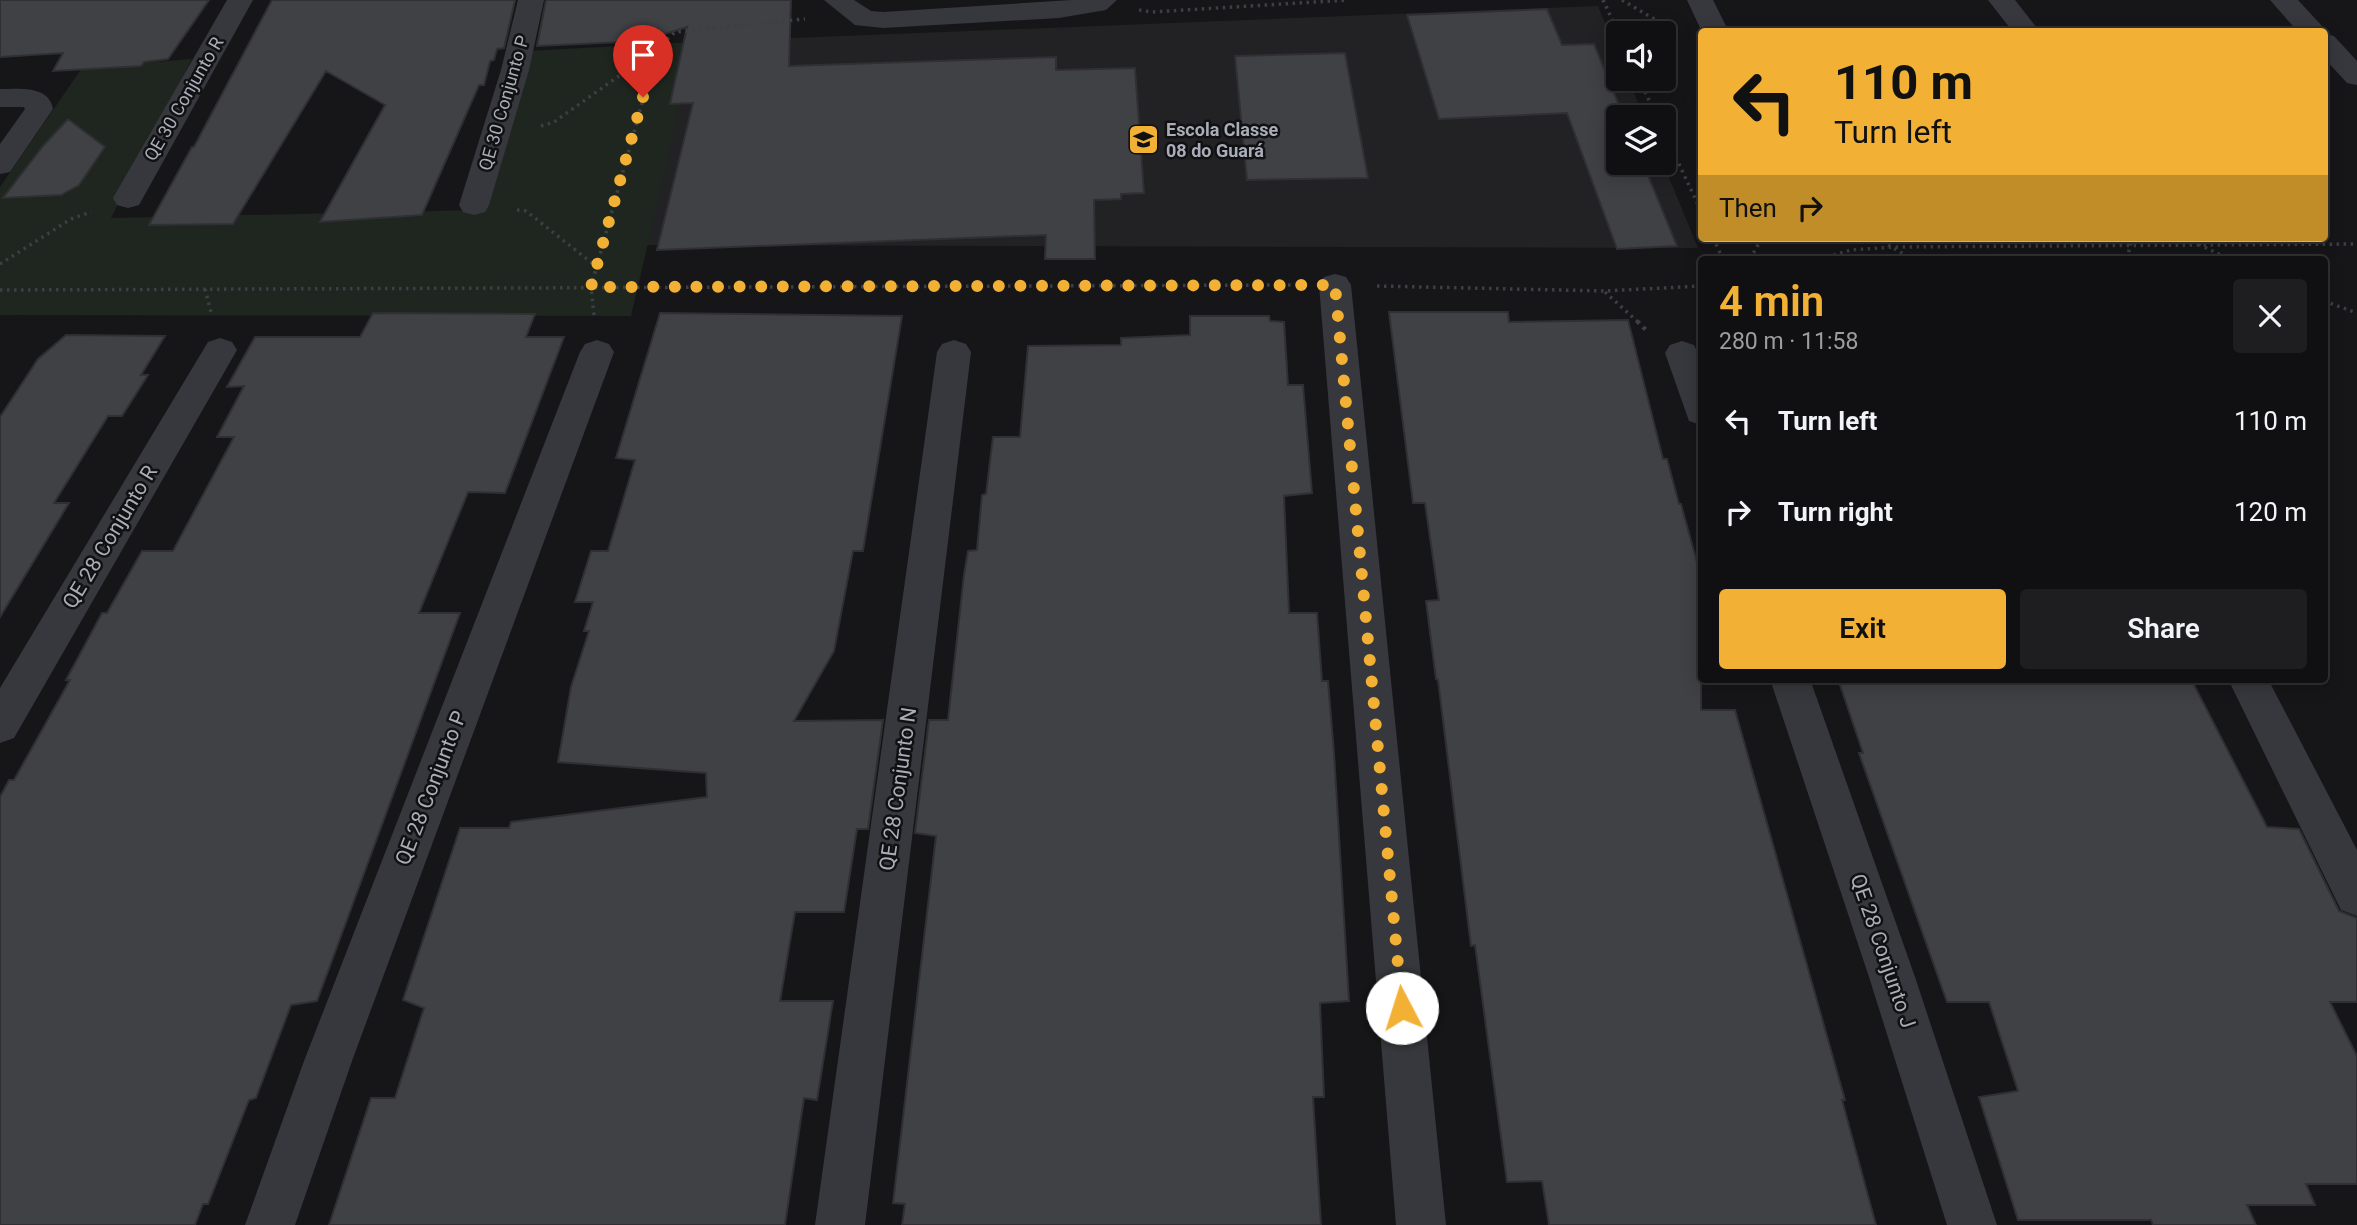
<!DOCTYPE html>
<html lang="en">
<head>
<meta charset="utf-8">
<style>
  body { margin:0; font-family:Roboto,sans-serif; background:#1e1e20; color:#f1f3f6; height:100vh; display:flex; flex-direction:column; font-size:26px; white-space:nowrap }
  * { box-sizing:border-box; margin:0 }
  p { font-size:23px; color:#9c9d9f }
  .icon { flex:none; width:38px; height:38px; fill:none; stroke:currentColor; stroke-width:2; stroke-linecap:round; stroke-linejoin:round }
  .map { position:relative; flex:1; overflow:hidden }
  .panel { position:absolute; left:1698px; top:256px; width:630px; height:427px; display:flex; flex-direction:column; background:#101012; border-radius:7px; box-shadow:0 4px 18px #0003,0 0 0 2px #303032 }
  .panel>* { flex:none }
  .hud { position:absolute; left:1698px; top:28px; width:630px; height:214px; border-radius:7px; box-shadow:0 4px 18px #0003,0 0 0 2px #303032; background:#f2b134; color:#111; overflow:hidden }
  .fabs { position:absolute; left:1606px; top:21px; display:grid; gap:14px }
  .fabs a { display:grid; place-items:center; width:70px; height:70px; border-radius:7px; background:#101012; box-shadow:0 4px 18px #0003,0 0 0 2px #303032; font-size:35px }
  .pin { position:absolute; display:grid; place-items:center; width:60px; height:60px; color:#fff; margin:-72px -30px; border-radius:50% 50% 50% 0; rotate:-45deg; box-shadow:0 0 7px #0007 }
  .pin .icon { rotate:45deg }
  .me { position:absolute; width:77px; margin:-38px; rotate:355deg; stroke-linejoin:round; filter:drop-shadow(0 0 5px #0008) }
  .turn { display:flex; align-items:center; gap:24px; height:147px; padding:0 21px; font-size:32px }
  .turn .icon { width:91px; height:91px; stroke-width:2.5 }
  .turn b { display:block; font-size:49px; line-height:60px }
  .then { display:flex; align-items:center; height:66px; padding:0 21px; background:#0003; gap:14px; font-size:26px }
  .round { display:grid; place-items:center; flex:none; width:74px; height:74px; border-radius:7px; background:#1e1e20 }
  .head { display:flex; align-items:center; justify-content:space-between; height:119px; padding:0 21px }
  h1 { font-size:42px; font-weight:600; line-height:52px; color:#f2b134 }
  .button { display:flex; gap:14px; margin-top:auto; padding:14px 21px }
  .button a { flex:1; height:80px; border-radius:7px; background:#f2b134; color:#111; font-size:28px; font-weight:600; line-height:80px; text-align:center }
  .button a+a { background:#1e1e20; color:#f1f3f6 }
  ul { padding:0; list-style:none }
  li { display:flex; align-items:center; gap:21px; height:91px; padding:0 21px }
  li div { flex:1 }
  li b { display:block; font-size:26px }
  li em { font-style:normal }
  .map>svg:first-child { display:block }
</style>
</head>
<body>
<div class="map">
<svg width="2357" height="1225" viewBox="0 0 2357 1225">
  <rect width="100%" height="100%" fill="#161618"/>
  <!-- built -->
  <path fill="#222225" d="M1598,6L1619,57V79H1628L1644,117H1619V163H1663L1698,248L637,245L695,42Z"/>
  <!-- green -->
  <path fill="#1e261f" d="M695,42L631,316L0,315V187L82,68L192,59L111,218L482,210L526,51Z"/>
  <!-- building -->
  <path fill="#404145" stroke="#303034" stroke-width="2" d="M0,0H209L168,59L144,62L141,66L53,71L63,53L0,57Z
    M272,0H515L504,48L497,49L494,60L490,61L484,85H479L422,215L320,222L385,105L326,71L233,224L149,225L192,147H194Z
    M546,0H791L789,66L1056,57V70L1135,68L1144,193L1121,194V199L1094,200L1095,259H1045L1046,235L657,250L693,103L670,104L687,27L643,41L537,46Z
    M1547,9L1562,45L1594,44L1624,117H1619V163H1643L1677,246L1617,249L1567,113L1439,119L1407,15Z
    M1345,53L1368,178L1247,180L1235,56Z
    M68,119L105,147L79,185L61,195L3,198L43,146Z
    M1389,312H1508L1509,322L1628,320L1663,459H1667L1679,504H1681L1701,577V710H1735L1845,1100H1842L1876,1225H1549L1542,1181L1507,1182L1475,945L1471,946L1438,680L1436,679L1426,601L1439,600L1425,503H1413Z
    M373,313L535,314L526,337H564L505,493L468,492L419,613H460L317,1001L291,1005L256,1098L249,1100L208,1204H203L195,1225H0V797L9,780H14L70,680H66L102,613H107L142,551H173L234,437H217L244,386L227,387L255,337H360Z
    M660,313L902,316L863,551H853L834,651L794,721L883,720L868,829H857L844,912H795L780,1001H833L817,1100L804,1098L785,1225H329L371,1098H395L424,1008L403,1000L460,828H509L511,822L707,797L706,773L558,762L571,687L589,631H584L593,602H575L591,551H608L635,460L616,458Z
    M1190,316H1269L1270,321L1284,322L1288,385H1303L1312,493L1284,496L1289,613H1317L1322,681H1328L1334,753L1349,1001L1320,1003L1324,1097H1313L1321,1225H902L905,1204L893,1203L936,836L915,833L929,720H948L964,575L968,551L977,550L982,495L986,494L993,437H1020L1028,346L1121,345V338L1190,335Z
    M66,335L165,336L141,375H148L122,416H108L54,503H69L0,617V417L38,359Z
    M1838,679H2191L2267,827L2299,829L2339,911L2357,918V1002H2330L2357,1056V1184H2306L2315,1205H2247L2256,1225H2153L2151,1220H2018L1979,1097L2018,1091L1989,1002H1947L1859,753H1863Z"/>
  <g fill="none" stroke-linecap="round" stroke-linejoin="round">
    <!-- path-far1 -->
    <path stroke="#3d3f44" stroke-width="3.5" stroke-dasharray="2.5 4.5" stroke-linecap="butt" d="M1603,0L1619,34
      M1622,0L1666,26
      M1139,10L1152,12L1348,0
      M1639,79L1657,117
      M541,126L554,122L657,49L675,32L805,19
      M1664,132L1701,211
      M517,210L526,211L597,267
      M1713,238L1723,259
      M1876,238L1912,259
      M2186,238L2229,259
      M1750,259L1762,238
      M1820,259L1851,250L1893,247L2357,244
      M2127,259L2132,238
      M0,264L71,219L91,212
      M1377,286L1604,291L1701,286
      M205,289L211,312
      M0,290L1294,285
      M1605,292L1639,323
      M2324,301L2357,313
      M594,315L591,287L657,49"/>
    <!-- path -->
    <path stroke="#3d3f44" stroke-width="4.5" stroke-dasharray="3.5 5" stroke-linecap="butt" d="M1637,321L1647,331"/>
    <!-- minor -->
    <path fill="#37383d" fill-rule="evenodd" d="M227,0H253L139,205L128,208L117,205L113,198Z
      M518,0H544L529,70L489,205L485,212L474,215L463,212L459,205L501,70Z
      M824,0H854L871,11L883,12L1072,0H1117L1106,10L1059,18L883,28L855,25Z
      M1687,0H1713L1729,32H1702Z
      M1988,0H2015L2040,32H2013Z
      M2270,0H2298L2322,26L2325,34L2334,36L2357,61V85L2347,83L2324,58V32H2298Z
      M0,89C19,89 49,85 53,109L10,172L0,174V144L25,109L24,107H0Z
      M1335,274L1346,277L1351,285L1446,1225H1396L1319,285L1324,277Z
      M220,338L232,342L237,350L14,738L0,743V688L208,342Z
      M597,340L609,344L614,352L352,1061L295,1225H245L304,1061L580,352L585,344Z
      M954,340L966,344L971,352L865,1225H815L937,352L942,344Z
      M1682,341L1694,345L1701,360V425L1689,421L1665,353L1670,345Z
      M1770,679H1810L1915,977L1997,1225H1947L1869,977Z
      M2228,679H2268L2357,850V916L2341,910Z"/>
  </g>
  <g fill="none" stroke-linecap="round" stroke-linejoin="round">
    <!-- route -->
    <path stroke="#f2b134" stroke-width="12" stroke-dasharray="0 21.6" d="M643,97L591,287L1335,285L1402,1008"/>
  </g>
  <!-- icons -->
  <defs>
    <symbol id="school-square" viewBox="-11 -11 22 22"><rect x="-9" y="-9" width="18" height="18" rx="4" fill="#f2b134" stroke="#111113"/><path d="M0-5L7-2L0 1L-7-2ZM-4 1L0 2.5L4 1V4Q0 6-4 4Z" fill="#111"/></symbol>
  </defs>
  <g fill-rule="evenodd">
    <use href="#school-square" x="1126" y="122" width="35" height="35"/>
  </g>
  <g text-anchor="middle" stroke-width="5" stroke-linejoin="round" paint-order="stroke">
    <!-- far-street labels -->
    <g font-size="18" fill="#a8adb8" stroke="#111113">
      <text transform="translate(184 99) rotate(-60)" y="6">QE 30 Conjunto R</text>
      <text transform="translate(504 103) rotate(-74)" y="6">QE 30 Conjunto P</text>
    </g>
    <!-- far-poi labels -->
    <g font-size="18" font-weight="bold" fill="#a8adb8" stroke="#111113" text-anchor="start">
      <text x="1166" y="136">Escola Classe<tspan x="1166" dy="21">08 do Guará</tspan></text>
    </g>
    <!-- street labels -->
    <g font-size="21" fill="#a8adb8" stroke="#111113">
      <text transform="translate(110 537) rotate(-59)" y="7">QE 28 Conjunto R</text>
      <text transform="translate(431 788) rotate(-69)" y="7">QE 28 Conjunto P</text>
      <text transform="translate(898 789) rotate(-82)" y="7">QE 28 Conjunto N</text>
      <text transform="translate(1883 951) rotate(71)" y="7">QE 28 Conjunto J</text>
    </g>
  </g>
</svg>
<div class="fabs">
<a><svg class="icon" aria-label="sound" viewBox="0 0 24 24"><path d="M4 9h4l5-4v14l-5-4H4zM17 9q2 3 0 6"/></svg></a>
<a><svg class="icon" aria-label="layers" viewBox="0 0 24 24"><path d="M12 4l9 5-9 5-9-5zM3 14l9 5 9-5"/></svg></a>
</div>
<div class="pin" style="left:643px;top:97px;background:#d93025"><svg class="icon" aria-label="arrive" viewBox="0 0 24 24"><path d="M6 21V4h12l-3 4 3 4H6"/></svg></div>
<svg class="me" style="left:1402px;top:1008px" viewBox="-20 -20 40 40"><circle r="19" fill="#fff"/><path d="M0-13L10 11 0 6-10 11z" fill="#f2b134"/></svg>
<div class="hud">
<div class="turn"><svg class="icon" aria-label="left" viewBox="0 0 24 24"><path d="M17 20v-9H6M10 6l-5 5 5 5"/></svg><div><b>110 m</b>Turn left</div></div>
<div class="then">Then<svg class="icon" aria-label="right" viewBox="0 0 24 24"><path d="M7 20v-9h11M14 6l5 5-5 5"/></svg></div>
</div>
<section class="panel">
<div class="head"><div><h1>4 min</h1><p>280 m · 11:58</p></div><a class="round"><svg class="icon" aria-label="close" viewBox="0 0 24 24"><path d="M6 6l12 12M18 6L6 18"/></svg></a></div>
<ul>
<li><svg class="icon" aria-label="left" viewBox="0 0 24 24"><path d="M17 20v-9H6M10 6l-5 5 5 5"/></svg><div><b>Turn left</b></div><em>110 m</em></li>
<li><svg class="icon" aria-label="right" viewBox="0 0 24 24"><path d="M7 20v-9h11M14 6l5 5-5 5"/></svg><div><b>Turn right</b></div><em>120 m</em></li>
</ul>
<div class="button"><a>Exit</a><a>Share</a></div>
</section>
</div>
</body>
</html>
